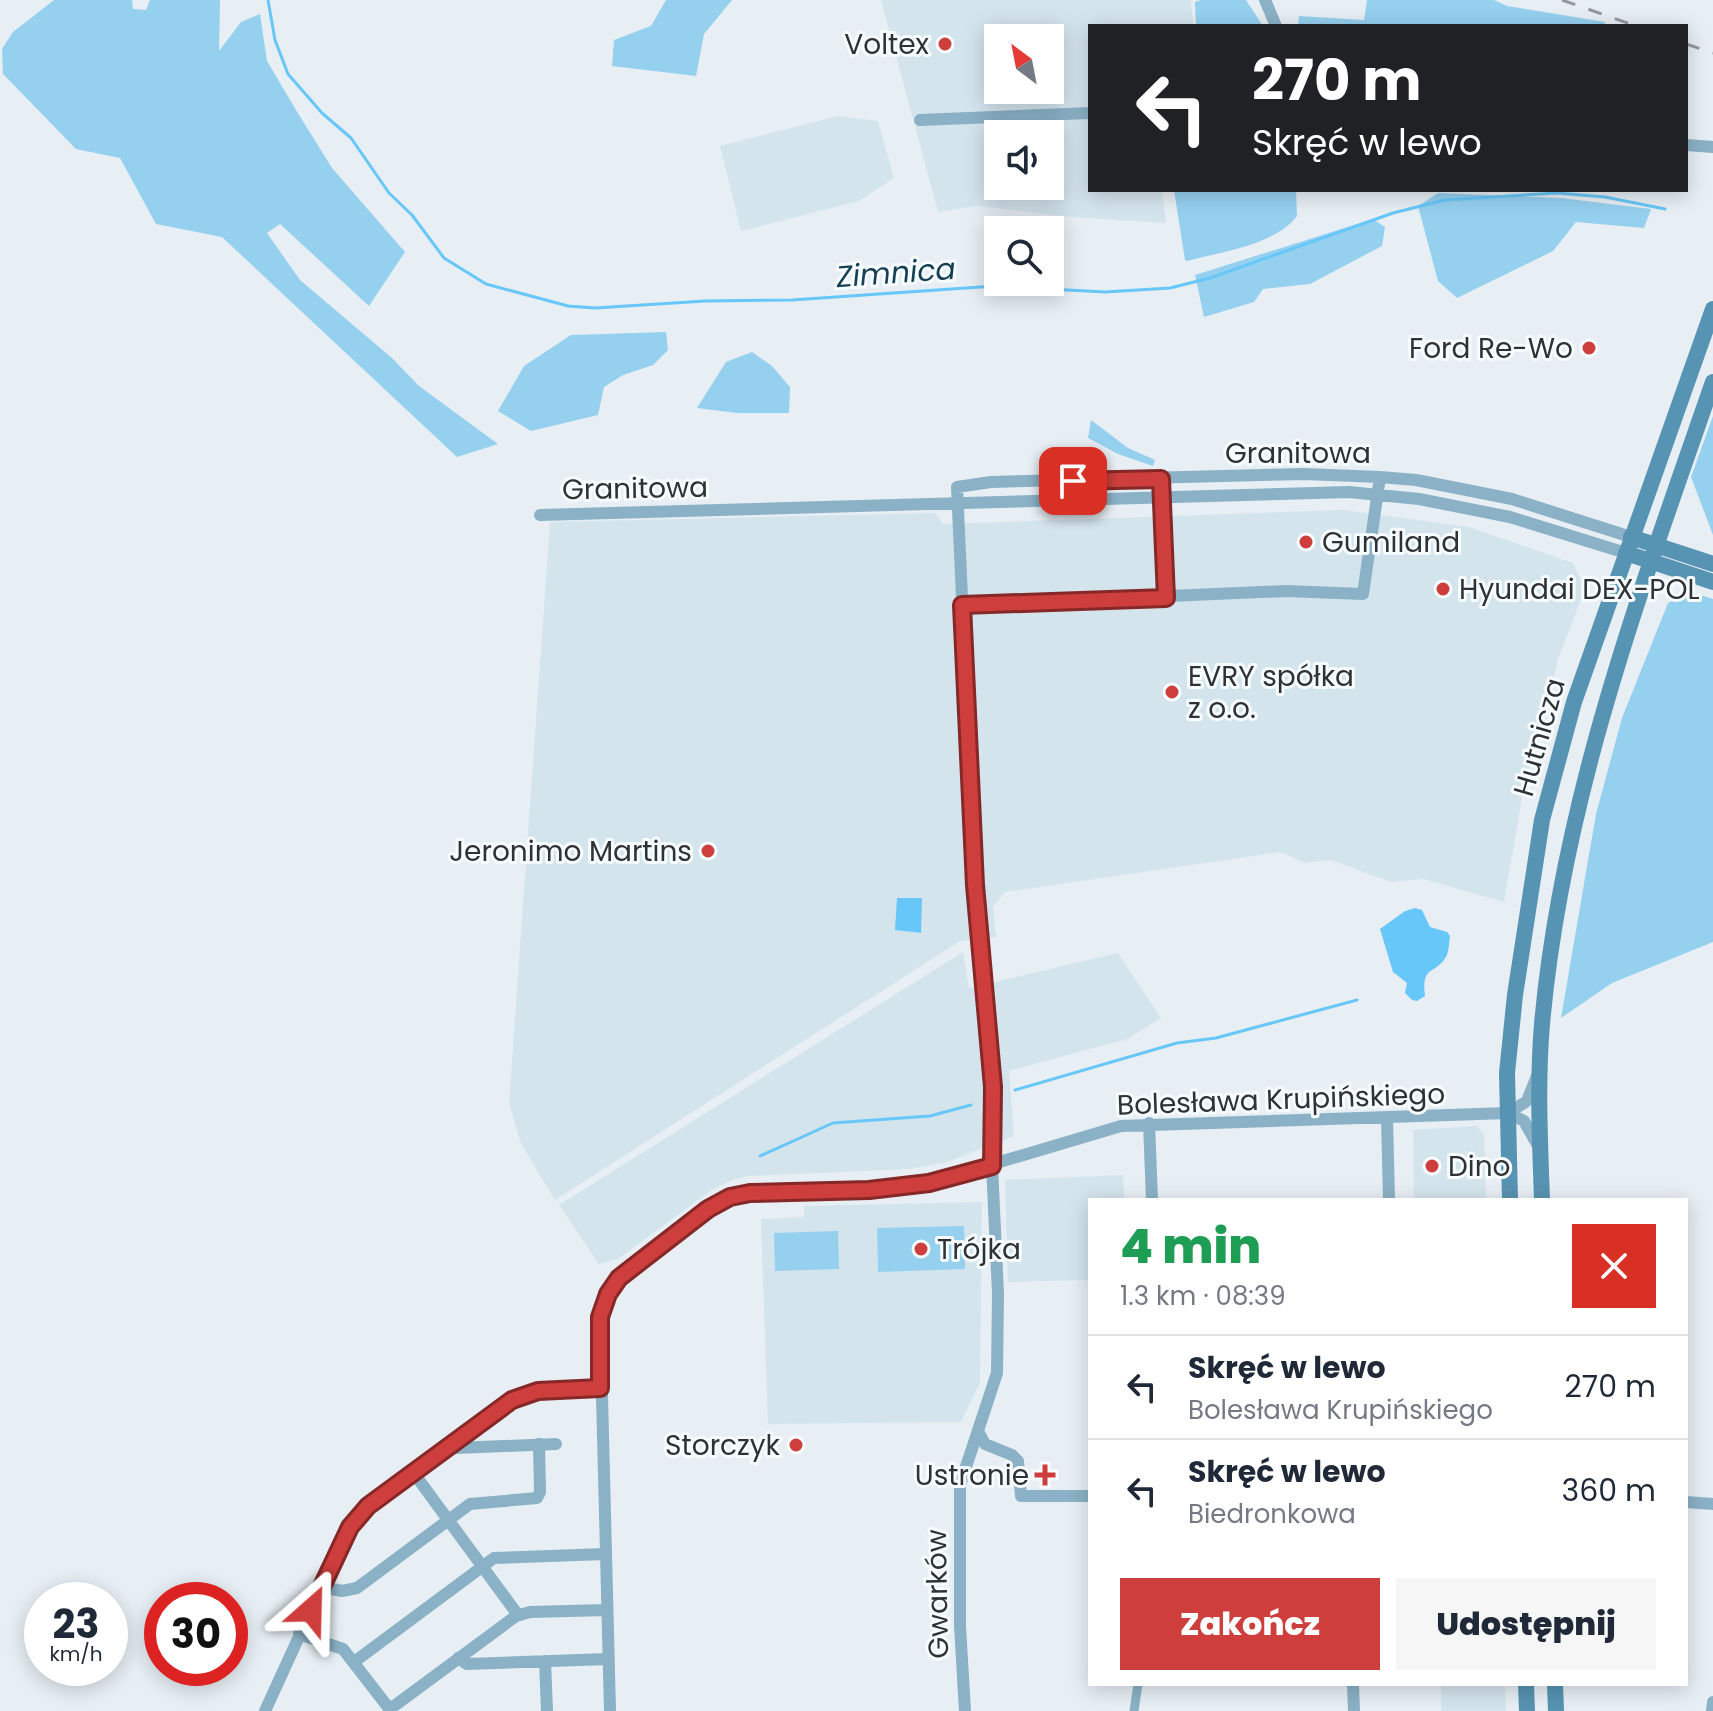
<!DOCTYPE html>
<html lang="pl">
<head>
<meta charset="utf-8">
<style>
  body { margin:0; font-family:Poppins,sans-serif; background:#f6f6f7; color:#1f2937; height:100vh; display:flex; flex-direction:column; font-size:30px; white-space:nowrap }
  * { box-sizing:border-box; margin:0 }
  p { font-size:26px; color:#747a83 }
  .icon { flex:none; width:44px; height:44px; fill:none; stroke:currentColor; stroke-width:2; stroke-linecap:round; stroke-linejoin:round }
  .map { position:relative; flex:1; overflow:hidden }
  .side { position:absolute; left:1088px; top:1198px; width:600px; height:488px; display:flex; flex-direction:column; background:#fff; border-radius:0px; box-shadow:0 4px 20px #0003 }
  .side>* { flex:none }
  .hud { position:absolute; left:1088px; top:24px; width:600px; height:168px; border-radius:0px; box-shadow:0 4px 20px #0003; background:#202124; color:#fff; overflow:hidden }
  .needle { width:52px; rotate:328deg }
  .buttons { position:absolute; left:984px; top:24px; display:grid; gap:16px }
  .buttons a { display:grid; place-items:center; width:80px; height:80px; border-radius:0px; background:#fff; box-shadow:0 4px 20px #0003; font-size:40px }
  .speed { position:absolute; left:24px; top:1582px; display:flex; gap:16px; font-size:40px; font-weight:700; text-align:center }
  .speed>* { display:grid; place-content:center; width:104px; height:104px; border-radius:50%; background:#fff; box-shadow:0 4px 20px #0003; line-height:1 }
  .speed small { font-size:20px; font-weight:400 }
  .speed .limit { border:12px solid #d22; background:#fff; color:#111 }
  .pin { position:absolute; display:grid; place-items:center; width:68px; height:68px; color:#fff; margin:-34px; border-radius:16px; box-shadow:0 4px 12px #0006 }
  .me { position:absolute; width:88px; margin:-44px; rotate:25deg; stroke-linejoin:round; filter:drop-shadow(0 0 6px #0008) }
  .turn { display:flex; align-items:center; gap:28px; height:168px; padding:0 32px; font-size:36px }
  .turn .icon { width:104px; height:104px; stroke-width:2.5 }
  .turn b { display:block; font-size:56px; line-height:68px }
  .round { display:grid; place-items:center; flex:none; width:84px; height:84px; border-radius:0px; background:#f6f6f7 }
  .headline { display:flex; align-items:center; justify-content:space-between; height:136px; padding:0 32px }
  h1 { font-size:48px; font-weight:800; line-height:60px; color:#1e9e55 }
  .action { display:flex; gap:16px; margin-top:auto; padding:16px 32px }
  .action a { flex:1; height:92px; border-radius:0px; background:#cd3e3c; color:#fff; font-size:32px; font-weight:800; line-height:92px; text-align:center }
  .action a+a { background:#f6f6f7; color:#1f2937 }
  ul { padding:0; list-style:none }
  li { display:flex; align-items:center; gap:24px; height:104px; padding:0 32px; border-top:2px solid #e0e1e3 }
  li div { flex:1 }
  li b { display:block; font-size:30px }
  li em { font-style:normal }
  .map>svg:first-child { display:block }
</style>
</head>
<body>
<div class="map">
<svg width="1713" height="1711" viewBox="0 0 1713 1711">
  <rect width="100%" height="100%" fill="#e7eff4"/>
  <!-- built -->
  <path fill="#d4e4ed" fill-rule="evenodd" d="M881,0H1191L1193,26H1090V190H1162L1166,223L1070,217L977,206L938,212ZM998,38H1050V90H998ZM998,134H1050V186H998Z
    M838,116L878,121L894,178L859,201L741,231L720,146Z
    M1344,510L1469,527L1573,563L1585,589L1558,659L1522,798L1504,902L1423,879L1391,882L1331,860L1305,863L1280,852L1005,892L993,907L996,937L960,941L555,1200L521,1144L509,1103L550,522L935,513L943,524Z
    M963,952L969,988L1118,953L1161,1018L1127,1039L1009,1071L1014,1136L947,1162L910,1169L749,1176L735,1179L713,1189L618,1259L599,1264L559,1205Z
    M1477,1126L1484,1134L1486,1200H1414L1413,1130Z
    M1123,1175L1124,1200H1090V1280L1008,1282L1005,1180Z
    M982,1202L980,1383L961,1422L768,1424L761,1219L804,1217V1206Z
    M1441,1684H1505L1506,1711H1441Z"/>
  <!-- green -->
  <path fill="#95d0ef" d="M54,0H132L133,9L146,10L150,0H220L219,51L241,22L260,14L267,61L296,110L332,168L405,252L369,306L280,224L267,233L300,280L392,358L419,386L498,444L457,457L222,237L156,224L120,158L76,149L3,74L2,49L13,32Z
    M666,0H732L704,34L696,76L612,66L614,40L651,26Z
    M1201,0H1246L1263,26H1196L1195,2Z
    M1367,0H1494L1507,6L1605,22L1604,26H1298L1299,16L1364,20Z
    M1174,190H1296L1297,216C1275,245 1221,252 1187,261L1185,260Z
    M1438,193L1561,198L1651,209L1644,228L1576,222L1553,251L1457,298L1438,281L1418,206Z
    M1373,219L1385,227L1382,246L1310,284L1263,289L1254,302L1204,317L1195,275Z
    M666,332L668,350L653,365L623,375L604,387L598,415L531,431L498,411L524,366L571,335Z
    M752,352L772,366L790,387L789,413H737L697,408L726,362Z
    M1713,416V535L1691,477Z
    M1091,420L1128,448L1155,460L1153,466L1118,454L1088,438Z
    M1691,592L1713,599V942L1612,983L1561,1018L1596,814L1622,718L1668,603Z
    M964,1226L965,1269L878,1272L877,1228Z
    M838,1231L839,1269L775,1271L774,1233Z"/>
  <!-- water -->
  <path fill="#67c7f8" d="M897,898H922L921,933L895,930Z
    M1415,908L1422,910L1430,927L1447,932L1450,936C1449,942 1449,952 1446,957C1435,975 1421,965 1425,996L1417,1001L1412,1000L1405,993L1407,983L1393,972L1380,929L1405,911Z"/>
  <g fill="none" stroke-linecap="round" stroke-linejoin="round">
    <!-- stream -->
    <path stroke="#67c7f8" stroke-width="3" d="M268,0L275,40L288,74L322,113L351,138L389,193L412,215L444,258L486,284L568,306L595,308L705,301L792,300L995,286L1105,292L1170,288L1210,278L1393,213L1445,200L1557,193L1605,197L1665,209
      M1015,1090L1177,1043L1216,1038L1357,1000
      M760,1156L833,1123L930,1116L971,1105"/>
    <!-- pedestrian -->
    <path stroke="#8bb1c6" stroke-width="9" d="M1134,1711L1138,1684"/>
    <!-- minor -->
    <path stroke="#8bb1c6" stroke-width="12" d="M1265,0L1276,26
      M920,120L1090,113
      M1686,145L1713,147
      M1162,490L1166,598
      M540,515L1349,492L1419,499L1510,517L1626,553
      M962,605L1286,591L1363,594L1380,477
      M1508,1113L1524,1121L1537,1144
      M1387,1118L1389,1200
      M1149,1123L1152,1200
      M978,1431L985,1444L1012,1455L1018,1461L1021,1496H1090
      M450,1444L456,1448L556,1444
      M413,1472L518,1615
      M1686,1502L1713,1504
      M322,1587L342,1591L357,1588L470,1504L537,1498L540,1492L539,1444
      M299,1634L343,1649L391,1711
      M458,1658L467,1664L608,1659
      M545,1661L547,1711
      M354,1662L494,1558L605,1554
      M1353,1684L1354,1711
      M390,1709L516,1616L530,1612L607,1610
      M265,1711L345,1536L362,1511L514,1399L540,1391L600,1388
      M610,1711L600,1317L608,1294L626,1270L708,1209L730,1197L750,1193L869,1190L929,1183L1121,1126L1508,1113L1527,1101L1537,1076
      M965,1711L960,1626V1485L997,1373L998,1293L992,1166L993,1087L975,885L957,487L991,482L1304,474L1380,477L1416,480L1512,499L1631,537
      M1712,1711L1713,1702"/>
    <!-- secondary -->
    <path stroke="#5793b2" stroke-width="16" d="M1631,537L1713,564
      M1626,553L1713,582
      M1510,1200L1507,1073L1515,995L1542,820L1574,702L1713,309
      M1542,1200C1540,1142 1537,1083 1542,1024C1562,801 1640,592 1713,382
      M1526,1684L1527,1711
      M1555,1684L1556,1711"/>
    <!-- rail -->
    <path stroke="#92989c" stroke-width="3" stroke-dasharray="14 14" stroke-linecap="butt" d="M1562,0L1636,26
      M1686,44L1713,53"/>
  </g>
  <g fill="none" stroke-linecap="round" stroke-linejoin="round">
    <defs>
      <path id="route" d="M311,1610L350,1527L368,1506L512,1400L538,1391L600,1388V1317L608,1294L619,1278L708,1209L730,1197L750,1193L869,1190L929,1183L992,1166L993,1087L975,885L962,605L1166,598L1161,479L1073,481"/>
    </defs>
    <!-- route casing -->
    <use href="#route" stroke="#852827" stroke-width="20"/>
    <!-- route -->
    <use href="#route" stroke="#cd3e3c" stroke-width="14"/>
  </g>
  <!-- markers -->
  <g fill="#cd3e3c" stroke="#f7fcfe" stroke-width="3">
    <circle cx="945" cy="44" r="8"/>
    <circle cx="1589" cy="348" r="8"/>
    <circle cx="1306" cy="542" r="8"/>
    <circle cx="1443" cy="589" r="8"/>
    <circle cx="1172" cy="692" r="8"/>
    <circle cx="708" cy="851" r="8"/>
    <circle cx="1432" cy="1166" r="8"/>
    <circle cx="921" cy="1249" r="8"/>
    <circle cx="796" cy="1445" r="8"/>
    <path d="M1041 1463h8v8h8v8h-8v8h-8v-8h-8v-8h8z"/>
  </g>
  <g text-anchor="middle" stroke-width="6" stroke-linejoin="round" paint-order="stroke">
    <!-- poi labels -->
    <g font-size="28" fill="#2f3234" stroke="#f7fcfe" text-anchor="end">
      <text x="929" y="54">Voltex</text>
      <text x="1573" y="358">Ford Re-Wo</text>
      <text x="1322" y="552" text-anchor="start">Gumiland</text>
      <text x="1459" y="599" text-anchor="start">Hyundai DEX-POL</text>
      <text x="1188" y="686" text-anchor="start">EVRY spółka<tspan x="1188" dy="32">z o.o.</tspan></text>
      <text x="692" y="861">Jeronimo Martins</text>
      <text x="1448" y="1176" text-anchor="start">Dino</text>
      <text x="937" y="1259" text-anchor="start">Trójka</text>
      <text x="780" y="1455">Storczyk</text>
      <text x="1029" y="1485">Ustronie</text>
    </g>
    <!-- street labels -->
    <g font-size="28" fill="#2f3234" stroke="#f7fcfe">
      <text x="1298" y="463">Granitowa</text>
      <text transform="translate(635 488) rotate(-1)" y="10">Granitowa</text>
      <text transform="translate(1539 737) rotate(-74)" y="10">Hutnicza</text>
      <text transform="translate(1281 1099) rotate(-2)" y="10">Bolesława Krupińskiego</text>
      <text transform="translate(937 1594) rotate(-91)" y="10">Gwarków</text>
    </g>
    <!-- water labels -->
    <g font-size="30" font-style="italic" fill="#153f53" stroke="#f7fcfe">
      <text transform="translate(896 273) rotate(-4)" y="10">Zimnica</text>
    </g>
  </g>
</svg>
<div class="buttons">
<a><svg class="needle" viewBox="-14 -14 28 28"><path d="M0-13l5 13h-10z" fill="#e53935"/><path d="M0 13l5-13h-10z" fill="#747a83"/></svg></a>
<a><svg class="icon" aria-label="sound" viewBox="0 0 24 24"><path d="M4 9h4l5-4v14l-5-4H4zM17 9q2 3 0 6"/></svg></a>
<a><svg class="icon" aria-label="search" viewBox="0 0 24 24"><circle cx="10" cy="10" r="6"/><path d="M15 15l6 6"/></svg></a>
</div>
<div class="speed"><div>23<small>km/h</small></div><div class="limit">30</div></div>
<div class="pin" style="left:1073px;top:481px;background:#d93025"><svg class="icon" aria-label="arrive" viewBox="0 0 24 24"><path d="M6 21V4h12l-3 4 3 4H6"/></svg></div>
<svg class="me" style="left:311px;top:1610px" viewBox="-20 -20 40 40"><path d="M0-17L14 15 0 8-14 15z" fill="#cd3e3c" stroke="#fff" stroke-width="4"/></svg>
<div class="hud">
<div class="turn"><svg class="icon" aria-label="left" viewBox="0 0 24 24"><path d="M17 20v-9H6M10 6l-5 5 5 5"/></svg><div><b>270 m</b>Skręć w lewo</div></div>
</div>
<section class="side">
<div class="headline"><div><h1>4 min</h1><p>1.3 km · 08:39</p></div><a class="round" style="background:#d93025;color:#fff"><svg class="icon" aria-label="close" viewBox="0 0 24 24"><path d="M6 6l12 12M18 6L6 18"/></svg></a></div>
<ul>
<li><svg class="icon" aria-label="left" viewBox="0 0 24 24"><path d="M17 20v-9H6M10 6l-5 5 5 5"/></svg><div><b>Skręć w lewo</b><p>Bolesława Krupińskiego</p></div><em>270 m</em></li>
<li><svg class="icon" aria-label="left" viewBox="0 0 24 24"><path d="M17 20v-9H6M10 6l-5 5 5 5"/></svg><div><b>Skręć w lewo</b><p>Biedronkowa</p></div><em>360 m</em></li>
</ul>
<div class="action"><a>Zakończ</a><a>Udostępnij</a></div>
</section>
</div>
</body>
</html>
